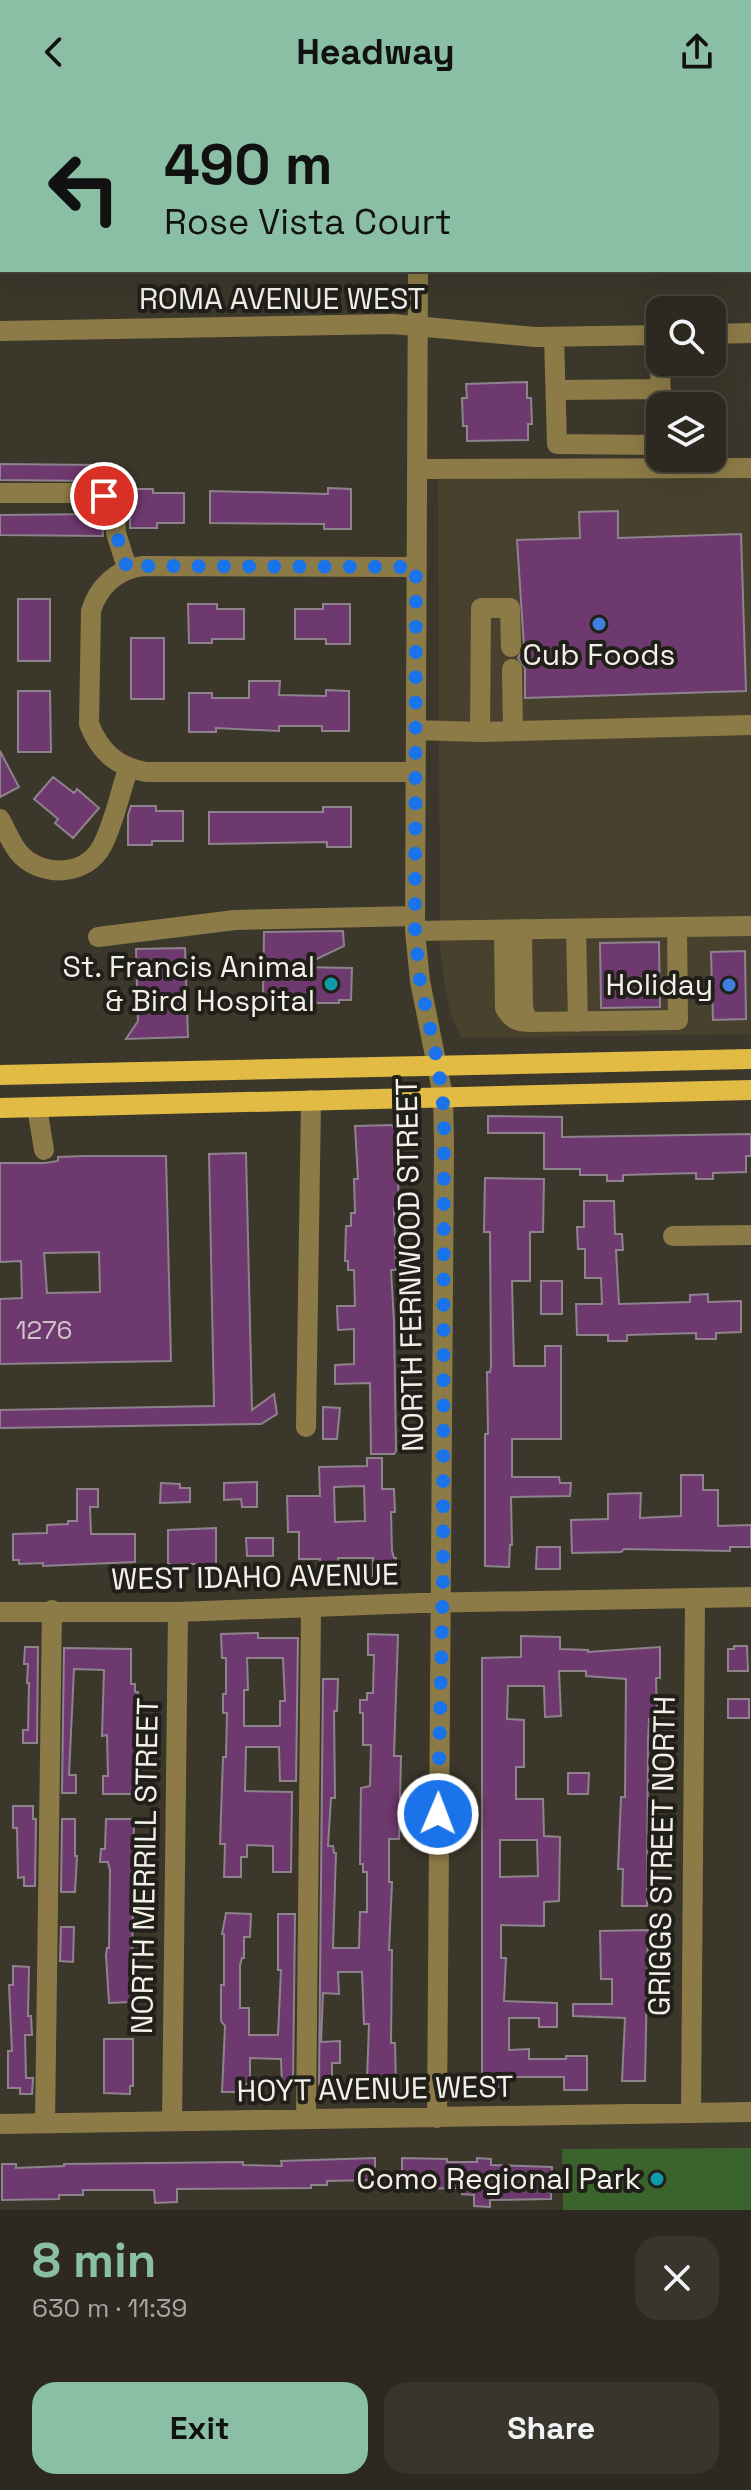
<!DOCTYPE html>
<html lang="en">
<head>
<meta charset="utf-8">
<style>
  body { margin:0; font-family:"Space Grotesk",sans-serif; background:#39352d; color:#f1f3f6; height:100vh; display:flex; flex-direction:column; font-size:30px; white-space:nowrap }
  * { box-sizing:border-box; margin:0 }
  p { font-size:26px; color:#a7a6a5 }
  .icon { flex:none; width:44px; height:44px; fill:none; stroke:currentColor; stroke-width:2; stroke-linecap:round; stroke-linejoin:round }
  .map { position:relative; height:2106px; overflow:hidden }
  .drawer { display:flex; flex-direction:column; background:#2d2920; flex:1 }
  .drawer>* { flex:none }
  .hud { position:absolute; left:0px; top:0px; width:752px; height:168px; box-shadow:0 8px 32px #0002,0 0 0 2px #48453e; background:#8abfa5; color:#111; overflow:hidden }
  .buttons { position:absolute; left:646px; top:192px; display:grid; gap:16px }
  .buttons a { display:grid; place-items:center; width:80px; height:80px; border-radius:16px; background:#2d2920; box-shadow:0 8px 32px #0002,0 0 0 2px #48453e; font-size:40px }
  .pin { position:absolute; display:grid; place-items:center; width:68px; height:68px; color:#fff; margin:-34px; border:4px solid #fff; border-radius:50%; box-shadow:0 2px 8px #0007 }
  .me { position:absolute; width:88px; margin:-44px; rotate:1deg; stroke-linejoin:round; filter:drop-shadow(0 0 6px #0008) }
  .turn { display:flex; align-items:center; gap:28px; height:168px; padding:0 32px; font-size:36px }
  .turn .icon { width:104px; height:104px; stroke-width:2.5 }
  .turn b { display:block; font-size:56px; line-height:68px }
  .round { display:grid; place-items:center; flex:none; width:84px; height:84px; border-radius:24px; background:#39352d }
  .head { display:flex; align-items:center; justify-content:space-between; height:136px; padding:0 32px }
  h1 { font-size:48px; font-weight:700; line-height:60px; color:#8abfa5 }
  .primary-button { display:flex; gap:16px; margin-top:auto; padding:16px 32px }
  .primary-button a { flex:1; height:92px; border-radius:24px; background:#8abfa5; color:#111; font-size:32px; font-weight:700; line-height:92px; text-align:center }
  .primary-button a+a { background:#39352d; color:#f1f3f6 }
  header { display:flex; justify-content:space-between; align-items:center; height:104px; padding:0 32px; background:#8abfa5; color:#111; font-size:36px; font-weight:700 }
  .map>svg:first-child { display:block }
</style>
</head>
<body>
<header><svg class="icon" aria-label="back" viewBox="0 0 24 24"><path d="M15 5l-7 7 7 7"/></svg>Headway<svg class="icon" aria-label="share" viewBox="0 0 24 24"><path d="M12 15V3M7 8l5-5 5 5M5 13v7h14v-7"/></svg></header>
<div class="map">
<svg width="751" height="2106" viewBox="0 0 751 2106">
  <rect width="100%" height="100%" fill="#3c372b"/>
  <!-- built -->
  <path fill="#48412e" d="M751,372V930L461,934L452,913L445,883L440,844L438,375Z"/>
  <!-- green -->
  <path fill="#3b642d" d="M751,2044V2106H563L562,2045Z"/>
  <!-- building -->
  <path fill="#6e396e" stroke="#8e828d" stroke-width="2" fill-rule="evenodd" d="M527,278V294H531L532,320H528V336L467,337V322H463L462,294H467L466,280Z
    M0,360L100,361V377L0,376Z
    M328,384L351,385V425H324V420L210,419V387L328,390Z
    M130,385H153V389H184V419H157V424H130Z
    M618,407V434L741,430L746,587L525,594V564L518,554L524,543L517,436L580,434L579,408Z
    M102,410L103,432L0,431V411Z
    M18,495H50V557H18Z
    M188,500H217V505H244V535H212V539H189Z
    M323,500H350V540H326V535H295V505H323Z
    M131,534H164V595H131Z
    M249,577H280L279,591L326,592V586L349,587V627H322V622H279V627L216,624V628H189V589H212V594H249Z
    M18,587H50L51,648H18Z
    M0,647L19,683L0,693Z
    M53,673L74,689L77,685L99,704L73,734L55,719L58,715L34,695Z
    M131,702H156V707H183V737H152V741H128V711Z
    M323,703H351V743H327V738L209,740V708H323Z
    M343,827L344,842L300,863L352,864L351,896H339V899H316V895H263L264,828Z
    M659,838L660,903L601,904L600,839Z
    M185,844L188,933L126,935L138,917L136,845Z
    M745,847L746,915L713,916L711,848Z
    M488,1012L562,1013V1033L751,1030V1052H746V1068L713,1069V1075H696V1069L623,1071V1077H607V1071H580V1065H544V1029H488Z
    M393,1021V1023H399V1040H397L399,1104H394L396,1166H391L394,1217L396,1347L394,1350H371L370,1279L335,1280V1261L354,1260V1225L338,1226L337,1202H355L354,1166H348V1157H345L346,1122H351V1109H355L354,1075H358L355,1022Z
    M246,1049L252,1306L274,1290L277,1310L261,1320L0,1324V1306L214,1302L209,1050Z
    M85,1052H166L171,1257L0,1260V1195L22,1194L21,1157L0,1158V1059H45L58,1057V1053ZM99,1148L100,1188L47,1189L44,1149Z
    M485,1074L544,1075L543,1128H530V1177H512L514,1262H545V1242H561V1335H512V1373H559L560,1379H571L570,1392L511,1393L512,1441H510L509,1463L485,1462V1330H488L487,1268H490L491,1263L490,1128H484Z
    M584,1097H614L615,1130H622L623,1146H616L619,1200L690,1198V1191L708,1190V1198L741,1197V1228L716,1229V1235H696V1229L627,1231V1237H608V1231H577L576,1200H602L601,1174H585V1145H578L577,1123H584Z
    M541,1177H562V1210H541Z
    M323,1303L340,1304L337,1335H323Z
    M367,1354H382V1385H394L395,1408H391L392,1447L394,1454H396L397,1469L394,1471L373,1472V1454H338V1468H320V1455H299V1428H288L287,1392H320L319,1363L367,1362ZM364,1382L365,1417L335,1418L334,1383Z
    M681,1371H703V1386H718V1422L751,1421V1443H730V1447L624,1445L621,1448L572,1449L571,1416L608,1415V1390L641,1389L640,1414L681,1412Z
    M257,1378V1403H242L241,1395L224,1396V1379Z
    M161,1379L180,1380V1384H190V1398L160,1399Z
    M77,1385H98V1403H90L91,1430H135V1458L43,1462V1459L19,1460V1456H13V1430L47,1429V1421L68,1420V1417H77Z
    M216,1424V1460H168V1426Z
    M246,1434H273V1452H247Z
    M537,1443H560V1465H536Z
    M258,1529V1534H298L296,1677H280L279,1643H246L245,1687L292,1688L291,1768H273V1742L247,1741V1753H241V1773H224L225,1740H220L223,1653H226L227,1609H223V1590H226V1554H222L221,1530ZM247,1554H283L285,1597H280V1622H244V1586H248Z
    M368,1530L398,1531L394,1652H401L399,1735H389V1778H392L389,1846H392L391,1939H395L396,1980L370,1982L367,1976L369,1920H364L362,1868H338L339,1890L323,1889L321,1938L340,1937V1959H332V1981H319L323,1575H338L337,1607H334L335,1694H331L328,1742H333L334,1749H336L333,1844H359L360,1808H367V1768H363V1760H360L361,1684L370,1682L371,1641H363V1609H360V1596H367V1589H373L374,1551H368Z
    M521,1532L560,1533V1545L588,1546V1548L660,1543V1574H656L657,1615H649L648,1637L647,1802H622L623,1765H618L621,1693H625L626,1575L586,1572V1567H559L561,1612L545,1613L544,1582H508L507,1615L524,1616V1663H516V1695H543L544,1732L560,1733L559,1797L544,1798V1822L501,1821V1854H506L504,1897L557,1899V1923H539V1914H509V1946L529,1945V1955H566V1952H587V1986H564V1973H515L506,1975V1983H482V1554L521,1553ZM500,1736H537L538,1772L500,1773Z
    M734,1542H747L748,1567H728V1545H734Z
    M25,1543H38L37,1639H23V1626H28L29,1579H27L28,1560H24Z
    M64,1544L131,1545V1580H135V1588H138L137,1611H140V1631L139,1658H134V1690H103V1672H108L107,1631L102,1632L104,1566L74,1565L69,1671H76V1689H62Z
    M728,1595H749V1614H728Z
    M568,1669H589L588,1690H568Z
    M13,1702H33V1715H36L35,1782H24V1773L18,1774L17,1724H13Z
    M62,1715H75V1752H77L75,1788H61Z
    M106,1715H134L132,1875H138L139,1897L132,1898L109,1899L106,1851L107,1844H109L110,1766L108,1758H100L101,1745H105Z
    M226,1809L251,1810L250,1833H244V1854H242L240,1861V1904H249V1931H278L281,1866H278V1810H295L293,1981H282L281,1955L250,1954V1980H245V1988H222L225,1922L221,1917V1881H224V1830H222Z
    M61,1823H74L73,1858L60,1857Z
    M648,1826L645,1977H622L625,1914L573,1912V1900H612V1875H601L600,1827Z
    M13,1862L29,1863L28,1912H31L32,1931H25L26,1974H33L32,1990H20V1984H8V1947H12L9,1881H13Z
    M104,1935H133V1982H130V1990L104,1989Z
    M375,2054V2076L327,2077V2081H311V2084L177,2085V2098L155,2099L154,2086H83V2091H59V2095L2,2096V2060H16V2064L64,2062V2060L243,2058V2061L282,2062L281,2057Z
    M402,2054L447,2055V2058H477V2054L491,2055V2061L552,2063L551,2095L490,2096V2103L474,2102V2091L462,2090V2084L402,2085Z"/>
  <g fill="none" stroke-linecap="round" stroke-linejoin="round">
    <!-- minor -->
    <path stroke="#8d7b47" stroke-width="20" d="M419,2V0
      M418,166L415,827L420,877L443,992L444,1040L437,2014
      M0,227L393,220L535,233L660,231
      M712,230L751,229
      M554,233L557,340L660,341
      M660,258L661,302
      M556,286L661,285
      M417,365L751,364
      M0,389H97L114,398L116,429L127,464
      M512,565L513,627
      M416,626L480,628L751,621
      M480,628L481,504H510L511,543
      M416,668H146C117,663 100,648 89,620L91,507C98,483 117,465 143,462L416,463
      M0,715C7,727 12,743 22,752C45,774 87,771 102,742C114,719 120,689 128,665
      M522,825L523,903L525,911L531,918
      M576,825L578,918
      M504,826L505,904C512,916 518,918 531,918L678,916L677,823
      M415,827L751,822
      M98,833L235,816L415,812
      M37,1003L44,1046
      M673,1132L751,1131
      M306,1323L311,996
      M0,1508H178L418,1499L751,1493
      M691,2009L695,1496
      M306,2016L311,1503
      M172,2018L178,1508
      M45,2019L52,1506
      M0,2020L751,2008"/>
    <!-- major -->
    <path stroke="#e2bb44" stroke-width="20" d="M0,971L751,955
      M0,1004L751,986"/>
  </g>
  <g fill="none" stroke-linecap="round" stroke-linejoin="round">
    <!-- route -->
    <path stroke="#1a73e8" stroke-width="14" stroke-dasharray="0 25.2" d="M104,392L114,398L116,429L127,464L143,462L416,463L415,827L420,877L438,961L444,1007L443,1477L438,1710"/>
  </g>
  <!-- markers -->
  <g fill="#3f7fe0" stroke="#211f19" stroke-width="3">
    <circle cx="599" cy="520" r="8"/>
    <circle cx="729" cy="881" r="8"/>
  </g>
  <g fill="#0f9aa8" stroke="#211f19" stroke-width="3">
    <circle cx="331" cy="880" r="8"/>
    <circle cx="657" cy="2075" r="8"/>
  </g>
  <g text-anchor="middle" stroke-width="8" stroke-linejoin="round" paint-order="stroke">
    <!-- number labels -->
    <g font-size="26" fill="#d1c2ca">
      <text x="44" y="1235">1276</text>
    </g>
    <!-- street labels -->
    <g font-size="30" fill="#f2f0e8" stroke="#211f19">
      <text x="282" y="205">ROMA AVENUE WEST</text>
      <text transform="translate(410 1161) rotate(-91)" y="10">NORTH FERNWOOD STREET</text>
      <text transform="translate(255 1473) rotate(-1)" y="10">WEST IDAHO AVENUE</text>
      <text transform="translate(662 1752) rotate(-89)" y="10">GRIGGS STREET NORTH</text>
      <text transform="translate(145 1762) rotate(-89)" y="10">NORTH MERRILL STREET</text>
      <text transform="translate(375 1985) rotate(-1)" y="10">HOYT AVENUE WEST</text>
    </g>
    <!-- poi labels -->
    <g font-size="30" fill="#f2f0e8" stroke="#211f19" text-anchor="end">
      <text x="599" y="561" text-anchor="middle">Cub Foods</text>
      <text x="315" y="873">St. Francis Animal<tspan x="315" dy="34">&amp; Bird Hospital</tspan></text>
      <text x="713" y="891">Holiday</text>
      <text x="641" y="2085">Como Regional Park</text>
    </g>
  </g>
</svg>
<div class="buttons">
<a><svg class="icon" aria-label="search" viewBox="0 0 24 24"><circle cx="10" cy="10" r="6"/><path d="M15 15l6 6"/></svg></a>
<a><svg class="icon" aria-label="layers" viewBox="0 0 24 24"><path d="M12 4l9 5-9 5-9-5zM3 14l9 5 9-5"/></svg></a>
</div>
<div class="pin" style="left:104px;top:392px;background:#d93025"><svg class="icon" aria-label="arrive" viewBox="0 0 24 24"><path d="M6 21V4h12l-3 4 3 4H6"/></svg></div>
<svg class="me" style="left:438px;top:1710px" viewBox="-20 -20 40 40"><circle r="17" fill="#1a73e8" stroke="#fff" stroke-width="3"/><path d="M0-11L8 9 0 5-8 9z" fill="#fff"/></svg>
<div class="hud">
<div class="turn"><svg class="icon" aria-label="left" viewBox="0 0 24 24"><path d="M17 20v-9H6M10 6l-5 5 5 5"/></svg><div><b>490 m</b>Rose Vista Court</div></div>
</div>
</div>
<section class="drawer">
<div class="head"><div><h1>8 min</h1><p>630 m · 11:39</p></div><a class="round"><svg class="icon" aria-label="close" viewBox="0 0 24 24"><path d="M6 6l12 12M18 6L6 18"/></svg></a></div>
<div class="primary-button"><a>Exit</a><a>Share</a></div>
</section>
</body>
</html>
